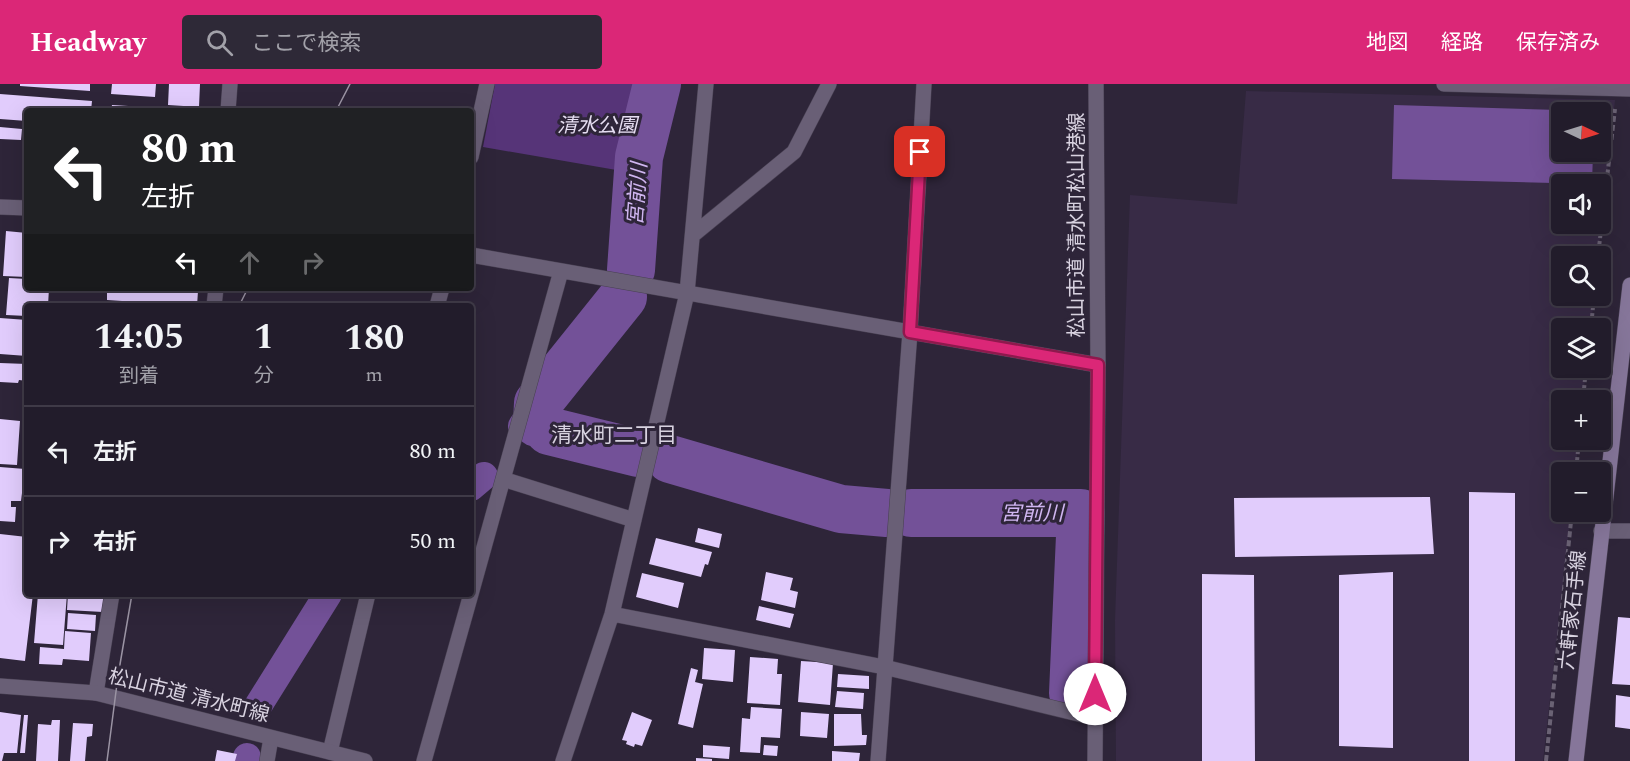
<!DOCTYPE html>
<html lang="ja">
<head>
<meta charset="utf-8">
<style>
  body { margin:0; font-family:Spectral,"Noto Sans JP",serif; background:#2e2937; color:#f1f3f6; height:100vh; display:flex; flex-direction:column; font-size:22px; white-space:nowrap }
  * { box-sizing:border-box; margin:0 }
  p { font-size:20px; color:#a2a1a9 }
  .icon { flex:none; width:33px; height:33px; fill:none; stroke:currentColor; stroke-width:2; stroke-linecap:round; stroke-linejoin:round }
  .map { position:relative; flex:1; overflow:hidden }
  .panel { position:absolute; left:24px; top:219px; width:450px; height:294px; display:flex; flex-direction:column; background:#221c2b; border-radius:6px; box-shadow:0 6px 24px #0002,0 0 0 2px #3f3a47 }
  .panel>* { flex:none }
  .banner { position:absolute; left:24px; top:24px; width:450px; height:183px; border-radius:6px; box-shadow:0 6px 24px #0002,0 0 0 2px #3f3a47; background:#202124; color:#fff; overflow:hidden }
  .needle { width:39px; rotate:94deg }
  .controls { position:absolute; left:1551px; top:18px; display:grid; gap:12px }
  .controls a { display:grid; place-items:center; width:60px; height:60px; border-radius:6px; background:#221c2b; box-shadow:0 6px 24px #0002,0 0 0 2px #3f3a47; font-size:30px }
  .pin { position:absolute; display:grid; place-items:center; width:51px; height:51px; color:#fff; margin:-26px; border-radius:12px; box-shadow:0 3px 9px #0006 }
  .me { position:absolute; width:66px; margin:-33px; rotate:0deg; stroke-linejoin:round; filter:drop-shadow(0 0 4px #0008) }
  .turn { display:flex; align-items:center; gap:21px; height:126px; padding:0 18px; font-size:27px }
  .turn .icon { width:78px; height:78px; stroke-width:2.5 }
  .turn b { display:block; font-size:42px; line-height:51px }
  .lanes { display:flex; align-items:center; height:57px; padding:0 18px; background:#0003; justify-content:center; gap:30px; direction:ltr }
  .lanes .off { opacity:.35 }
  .eta { display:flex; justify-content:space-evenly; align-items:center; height:102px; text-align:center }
  .eta b { font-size:36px; font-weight:700; line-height:42px }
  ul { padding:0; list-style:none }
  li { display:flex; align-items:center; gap:18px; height:90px; padding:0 18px; border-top:2px solid #3f3a47 }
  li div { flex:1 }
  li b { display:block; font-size:22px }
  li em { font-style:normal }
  header { display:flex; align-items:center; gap:36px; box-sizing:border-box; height:84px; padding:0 30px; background:#db2777; color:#fff }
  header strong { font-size:28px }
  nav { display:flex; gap:33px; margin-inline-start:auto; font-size:21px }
  .search { width:420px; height:54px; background:#2e2937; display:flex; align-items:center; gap:15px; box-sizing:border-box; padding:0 21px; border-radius:6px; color:#a2a1a9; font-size:22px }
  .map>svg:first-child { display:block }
</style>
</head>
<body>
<header>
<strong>Headway</strong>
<div class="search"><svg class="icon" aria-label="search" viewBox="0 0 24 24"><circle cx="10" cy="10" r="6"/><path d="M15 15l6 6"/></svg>ここで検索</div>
<nav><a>地図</a><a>経路</a><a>保存済み</a></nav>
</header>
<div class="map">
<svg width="1630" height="677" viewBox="0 0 1630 677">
  <rect width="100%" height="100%" fill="#2e2539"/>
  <!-- built -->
  <path fill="#382b46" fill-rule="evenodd" d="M1246,7L1615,16L1598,172H1562V212H1594L1591,244H1562V284H1586L1583,316H1562V356H1579L1575,388H1562V428H1571L1543,677H1116L1115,536L1130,111L1237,120ZM1562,28H1600V68H1562ZM1562,100H1600V140H1562Z"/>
  <!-- green -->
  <path fill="#563478" d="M495,0H648L628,88L483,63Z"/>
  <!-- water -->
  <path fill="#735198" d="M1394,21L1594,27V28H1562V68H1593L1592,100L1392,95Z"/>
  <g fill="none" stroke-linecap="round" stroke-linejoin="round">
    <!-- canal -->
    <path stroke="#735198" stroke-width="28" d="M522,342L538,319
      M471,403L484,392
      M258,622L328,510
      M246,677L247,673"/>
    <!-- river -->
    <path stroke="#735198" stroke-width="48" d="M631,186L639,73L657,0
      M537,339L538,319L623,213
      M549,347L638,369
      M670,375L841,425L887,429
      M911,429H1081L1073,609"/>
  </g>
  <!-- building -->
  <path fill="#e1ccfc" d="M20,0H90V7L20,2Z
    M112,0H156L155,13L111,10Z
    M169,0H200L199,23L168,21Z
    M0,10L92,17L91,27H27V37L0,35Z
    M112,21L177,25V27H111Z
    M0,43L22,45L21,56L0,55Z
    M6,147L27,149V193L3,192Z
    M9,194L27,195V204H49L48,222H27V232L6,231Z
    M107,204H195V207H198L197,222L107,216Z
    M0,234L27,236V272L0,270Z
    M0,279L27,280V297L19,296L18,299L0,298Z
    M0,335L20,337L17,381L0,380Z
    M0,383L25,385L21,417H11V423H16L15,438L0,437Z
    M1469,408L1515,409V677H1469Z
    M1430,413L1434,470L1235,473L1234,414Z
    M698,444L722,450L719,464L695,458Z
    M0,450L27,453V510H33L25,577L0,574Z
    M656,454L712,468L708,481L705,480L701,493L649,480Z
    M766,488L793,494L790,506L798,508L795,524L761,516Z
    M1393,488V664L1339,662V491Z
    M642,489L684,499L678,524L636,513Z
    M1202,490L1254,491L1255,677H1202Z
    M38,510H67L63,561L34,559Z
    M68,510H104L103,528L67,526Z
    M759,522L794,530L790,544L756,536Z
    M68,529L96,531L95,547L67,545Z
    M1618,533L1630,534V601L1612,600Z
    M65,547L91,549L89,577L63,575L62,581L39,580L40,563L64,565Z
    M704,564L735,566L733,598L702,595Z
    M750,573L778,575L777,590H782L780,621L747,619Z
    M801,577L833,579L830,621L798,618Z
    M691,584L698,586L695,598L703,600L693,644L678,640Z
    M838,590L869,592V605L837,603Z
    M837,607L864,609L863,625L835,623Z
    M1616,611L1630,613V645L1615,643Z
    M751,623L782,625L780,654L761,653L760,669L740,668L742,634L750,635Z
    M0,628L21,631L17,669H4L2,677H0Z
    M632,628L652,636L642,662L635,660L634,663L626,660L627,657L622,656Z
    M801,628L829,630L827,654L800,652Z
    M834,630H861L862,651H867L866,661L834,662Z
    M24,631H28L25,669H20Z
    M52,636H60L58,677H36L38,640L51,641Z
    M73,639L93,640L92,652L87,653L85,677H70Z
    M703,661L730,663L729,675L703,673Z
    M764,661L778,662L777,672L763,671Z
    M217,666L237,670L235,677H215Z
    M832,667L860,669L859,677H832Z
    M696,674L712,675V677H696Z"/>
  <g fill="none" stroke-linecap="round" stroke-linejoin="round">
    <defs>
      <path id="minor" d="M1444,0L1630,5
        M228,27L230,0
        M471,73L487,0
        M0,123L27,124
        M693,151L794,68L829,0
        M471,171L1098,281
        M214,222L216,204
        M437,222L442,204
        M503,395L634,436
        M1601,447H1630
        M471,510L561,187
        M612,530L884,583L1095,634
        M96,609L112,510
        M330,668L368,510
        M267,677L271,654
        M424,677L471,510
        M563,677L612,530L687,209L706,0
        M878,677L910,248L924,0"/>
      <path id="tertiary" d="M0,602L96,609L365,677
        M1095,677L1098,281L1096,0"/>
      <path id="secondary" d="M1576,677L1630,201"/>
    </defs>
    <!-- minor casing -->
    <use href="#minor" stroke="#484052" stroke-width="16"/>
    <!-- tertiary casing -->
    <use href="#tertiary" stroke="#484052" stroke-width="16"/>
    <!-- secondary casing -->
    <use href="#secondary" stroke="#484052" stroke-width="16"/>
    <!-- path -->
    <path stroke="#6a6274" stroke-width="4" stroke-dasharray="6 3" stroke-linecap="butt" d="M1598,172L1615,25
      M1591,244L1594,212
      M1583,316L1586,284
      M1576,388L1579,356
      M1546,677L1572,428"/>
    <!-- minor -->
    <use href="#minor" stroke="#695f76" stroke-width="15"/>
    <!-- tertiary -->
    <use href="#tertiary" stroke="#695f76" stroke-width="15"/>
    <!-- secondary -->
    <use href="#secondary" stroke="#86769a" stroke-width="15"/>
    <!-- tram -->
    <path stroke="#9b94a4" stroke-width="1.5" d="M336,27L350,0
      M239,222L248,204
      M107,677L118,592L132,510"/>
  </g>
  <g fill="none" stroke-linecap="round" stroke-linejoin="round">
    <defs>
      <path id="route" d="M920,68L910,248L1098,281L1095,610"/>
    </defs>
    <!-- route casing -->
    <use href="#route" stroke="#8e194d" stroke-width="15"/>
    <!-- route -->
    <use href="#route" stroke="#db2777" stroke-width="10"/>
  </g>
  <g text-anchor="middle" stroke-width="6" stroke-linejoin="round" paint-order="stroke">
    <!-- park labels -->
    <g font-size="20" font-style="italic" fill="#e6def2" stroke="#2e2539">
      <text x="597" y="48">清水公園</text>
    </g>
    <!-- street labels -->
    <g font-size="20" fill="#d8d2e0" stroke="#2e2539">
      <text transform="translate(1076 141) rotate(-90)" y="7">松山市道 清水町松山港線</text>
      <text transform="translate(1572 526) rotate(-84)" y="7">六軒家石手線</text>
      <text transform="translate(189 611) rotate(14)" y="7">松山市道 清水町線</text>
    </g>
    <!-- water labels -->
    <g font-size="21" font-style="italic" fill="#d0b6f1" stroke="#2e2539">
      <text transform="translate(637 110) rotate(-86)" y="7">宮前川</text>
      <text x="1032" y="436">宮前川</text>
    </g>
    <!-- neighbourhood labels -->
    <g font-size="21" fill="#d8d2e0" stroke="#2e2539">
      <text x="614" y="358">清水町二丁目</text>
    </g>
  </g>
</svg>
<div class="controls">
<a><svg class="needle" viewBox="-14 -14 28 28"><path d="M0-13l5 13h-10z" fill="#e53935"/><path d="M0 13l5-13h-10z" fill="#a2a1a9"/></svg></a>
<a><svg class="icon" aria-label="sound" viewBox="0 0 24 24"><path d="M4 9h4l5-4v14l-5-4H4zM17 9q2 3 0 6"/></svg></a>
<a><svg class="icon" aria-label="search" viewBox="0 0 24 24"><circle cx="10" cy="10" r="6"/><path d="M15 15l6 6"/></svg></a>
<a><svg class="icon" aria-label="layers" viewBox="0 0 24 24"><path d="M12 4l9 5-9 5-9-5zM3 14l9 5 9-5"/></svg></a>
<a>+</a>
<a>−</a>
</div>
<div class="pin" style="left:920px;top:68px;background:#d93025"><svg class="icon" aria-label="arrive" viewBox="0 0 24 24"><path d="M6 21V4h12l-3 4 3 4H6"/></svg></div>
<svg class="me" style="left:1095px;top:610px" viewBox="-20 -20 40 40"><circle r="19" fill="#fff"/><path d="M0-13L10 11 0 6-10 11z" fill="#db2777"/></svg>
<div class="banner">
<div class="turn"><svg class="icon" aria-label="left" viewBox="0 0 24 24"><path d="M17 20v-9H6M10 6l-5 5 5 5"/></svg><div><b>80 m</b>左折</div></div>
<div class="lanes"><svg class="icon" aria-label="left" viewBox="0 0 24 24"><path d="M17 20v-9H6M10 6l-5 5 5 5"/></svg><svg class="icon off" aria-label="ahead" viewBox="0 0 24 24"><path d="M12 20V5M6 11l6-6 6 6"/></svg><svg class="icon off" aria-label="right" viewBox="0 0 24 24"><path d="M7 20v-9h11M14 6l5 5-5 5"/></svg></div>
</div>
<section class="panel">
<div class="eta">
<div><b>14:05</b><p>到着</p></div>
<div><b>1</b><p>分</p></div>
<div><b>180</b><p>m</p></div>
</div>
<ul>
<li><svg class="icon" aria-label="left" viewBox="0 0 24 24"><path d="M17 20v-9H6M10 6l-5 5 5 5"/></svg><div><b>左折</b></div><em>80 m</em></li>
<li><svg class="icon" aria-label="right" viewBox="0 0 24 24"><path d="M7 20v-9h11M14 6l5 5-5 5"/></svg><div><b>右折</b></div><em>50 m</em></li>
</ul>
</section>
</div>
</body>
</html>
